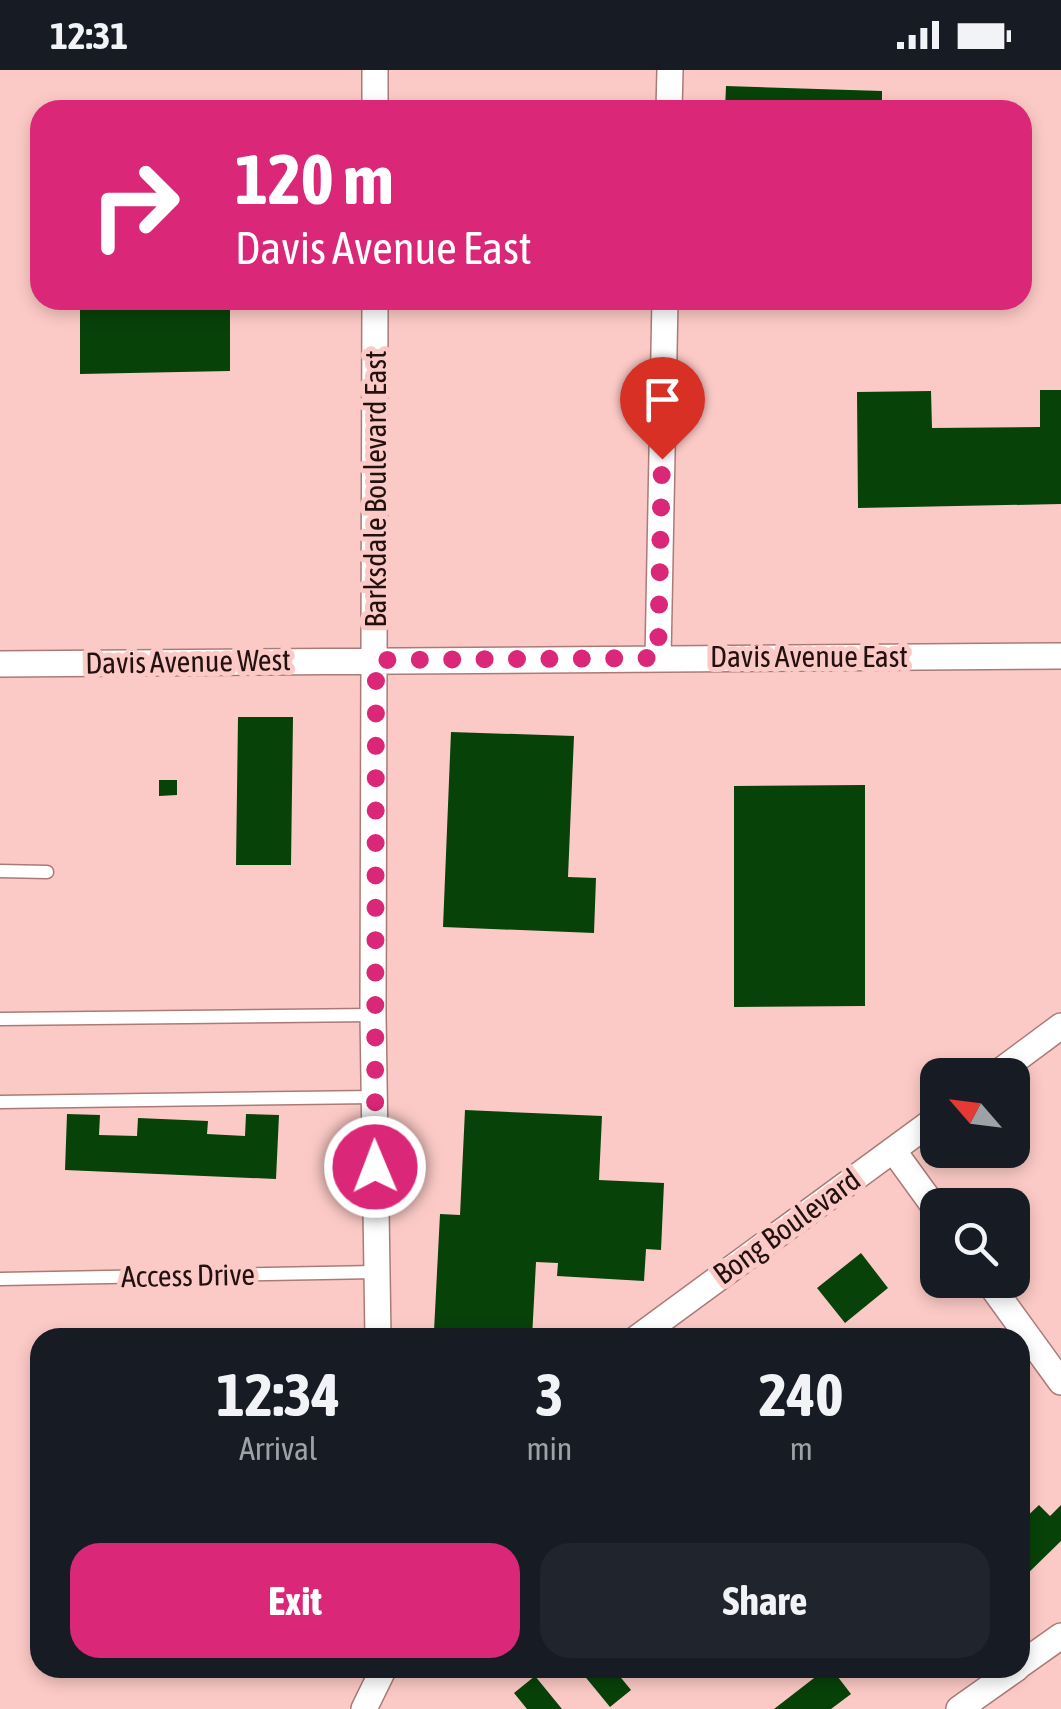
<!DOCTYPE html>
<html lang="en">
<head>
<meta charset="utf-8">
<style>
  body { margin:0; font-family:"Asap Condensed",sans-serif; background:#20242c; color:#f1f3f6; height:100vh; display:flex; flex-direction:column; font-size:38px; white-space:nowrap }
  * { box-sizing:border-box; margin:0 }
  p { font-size:32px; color:#9ea1a6 }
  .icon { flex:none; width:55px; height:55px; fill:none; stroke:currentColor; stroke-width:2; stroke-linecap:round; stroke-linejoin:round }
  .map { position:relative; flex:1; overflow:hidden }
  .panel { position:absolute; left:30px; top:1258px; width:1000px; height:350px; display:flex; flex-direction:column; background:#171b24; border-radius:30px; box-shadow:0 5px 15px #0003 }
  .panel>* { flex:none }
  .banner { position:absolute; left:30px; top:30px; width:1002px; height:210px; border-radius:30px; box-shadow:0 5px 15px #0003; background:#db2777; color:#fff; overflow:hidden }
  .needle { width:65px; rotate:298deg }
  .controls { position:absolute; left:920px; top:988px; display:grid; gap:20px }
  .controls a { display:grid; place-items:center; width:110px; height:110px; border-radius:20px; background:#171b24; box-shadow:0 5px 15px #0003; font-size:50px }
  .pin { position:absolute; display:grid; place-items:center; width:85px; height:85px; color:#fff; margin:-102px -42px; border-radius:50% 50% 50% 0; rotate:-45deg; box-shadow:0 0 10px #0007 }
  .pin .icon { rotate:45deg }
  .me { position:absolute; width:110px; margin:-55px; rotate:359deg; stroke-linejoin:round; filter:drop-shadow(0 0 8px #0008) }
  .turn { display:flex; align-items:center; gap:35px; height:210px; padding:0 40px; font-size:45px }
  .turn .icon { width:130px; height:130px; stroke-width:2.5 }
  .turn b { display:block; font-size:70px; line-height:85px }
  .eta { display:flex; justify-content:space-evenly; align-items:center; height:170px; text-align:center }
  .eta b { font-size:60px; font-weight:700; line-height:70px }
  .action { display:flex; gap:20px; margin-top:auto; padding:20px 40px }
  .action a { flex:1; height:115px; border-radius:30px; background:#db2777; color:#fff; font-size:40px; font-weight:700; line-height:115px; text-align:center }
  .action a+a { background:#20242c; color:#f1f3f6 }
  .status { display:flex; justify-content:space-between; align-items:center; height:70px; padding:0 50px; background:#171b24; direction:ltr }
  .status svg { height:28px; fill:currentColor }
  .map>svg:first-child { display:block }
</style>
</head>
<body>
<div class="status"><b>12:31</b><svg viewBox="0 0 49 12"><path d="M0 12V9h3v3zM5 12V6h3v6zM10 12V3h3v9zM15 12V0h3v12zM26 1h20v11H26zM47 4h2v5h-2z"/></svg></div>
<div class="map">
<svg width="1061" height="1639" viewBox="0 0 1061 1639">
  <rect width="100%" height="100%" fill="#fccac6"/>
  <!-- building -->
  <path fill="#074209" d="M726,16L882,21V40H725Z
    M80,230H230V301L80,304Z
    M1040,320H1061V434L858,438L857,322L931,321L932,358L1040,357Z
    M238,647H293L291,795H236Z
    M451,662L574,666L568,807L596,808L594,863L443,857Z
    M159,710H177V725L159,726Z
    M865,715V936L734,937V716Z
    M465,1040L602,1046L599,1110L664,1113L661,1180L646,1179L644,1211L557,1206L558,1193L536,1192L532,1268H476V1263L434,1261L440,1144L460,1145Z
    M67,1044L100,1045L99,1065L137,1066L138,1048L208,1051L207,1064L245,1066L246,1044L279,1045L276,1109L65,1100Z
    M861,1183L888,1218L845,1253L817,1218Z
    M1039,1435L1050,1446L1061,1435V1471L1020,1511V1453Z
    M578,1598H613L631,1620L610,1637Z
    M827,1598H831L851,1624L831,1639H774Z
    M535,1606L562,1639H527L514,1623Z"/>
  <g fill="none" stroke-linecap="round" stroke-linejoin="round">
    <defs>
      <path id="service" d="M0,801L47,802
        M0,949L373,945
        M0,1032L374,1027
        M0,1209L376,1202"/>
      <path id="minor" d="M375,0V40
        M669,40L670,0
        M375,230L373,945L378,1268
        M658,588L665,230
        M0,594L1061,586
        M995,1005L1061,956
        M893,1080L938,1142
        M987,1210L1061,1312
        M637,1268L938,1047
        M1020,1595L1061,1566
        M364,1639L384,1598
        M959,1639L1017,1598"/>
    </defs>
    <!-- service casing -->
    <use href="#service" stroke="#a97b78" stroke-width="15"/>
    <!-- minor casing -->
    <use href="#minor" stroke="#a97b78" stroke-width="28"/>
    <!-- service -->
    <use href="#service" stroke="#fff" stroke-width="12"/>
    <!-- minor -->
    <use href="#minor" stroke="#fff" stroke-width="25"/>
  </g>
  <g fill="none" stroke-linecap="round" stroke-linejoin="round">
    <!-- route -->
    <path stroke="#db2777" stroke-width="18" stroke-dasharray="0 32.4" d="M375,1097L376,590L658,588L662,389"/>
  </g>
  <g text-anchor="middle" stroke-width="10" stroke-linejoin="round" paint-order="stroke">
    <!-- street labels -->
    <g font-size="30" fill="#221110" stroke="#fccac6">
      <text transform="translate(376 419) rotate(-90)" y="10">Barksdale Boulevard East</text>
      <text x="809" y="597">Davis Avenue East</text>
      <text transform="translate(188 592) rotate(-1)" y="10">Davis Avenue West</text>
      <text transform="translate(787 1157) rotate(-36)" y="10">Bong Boulevard</text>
      <text transform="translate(188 1206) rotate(-1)" y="10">Access Drive</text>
    </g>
  </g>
</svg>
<div class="controls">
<a><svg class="needle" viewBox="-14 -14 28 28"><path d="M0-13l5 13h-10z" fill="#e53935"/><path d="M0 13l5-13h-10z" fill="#9ea1a6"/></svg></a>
<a><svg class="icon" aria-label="search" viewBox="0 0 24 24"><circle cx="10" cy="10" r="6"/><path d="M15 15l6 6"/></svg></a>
</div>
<div class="pin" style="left:662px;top:389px;background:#d93025"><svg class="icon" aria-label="arrive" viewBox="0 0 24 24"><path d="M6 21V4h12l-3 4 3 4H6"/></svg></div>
<svg class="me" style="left:375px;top:1097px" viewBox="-20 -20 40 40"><circle r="17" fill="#db2777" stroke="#fff" stroke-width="3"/><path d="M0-11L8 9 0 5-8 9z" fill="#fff"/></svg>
<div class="banner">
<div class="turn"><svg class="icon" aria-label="right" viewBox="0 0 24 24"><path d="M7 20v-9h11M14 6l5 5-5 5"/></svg><div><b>120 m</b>Davis Avenue East</div></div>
</div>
<section class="panel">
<div class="eta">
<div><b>12:34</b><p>Arrival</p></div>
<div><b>3</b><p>min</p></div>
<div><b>240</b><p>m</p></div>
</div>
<div class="action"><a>Exit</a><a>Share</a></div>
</section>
</div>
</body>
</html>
